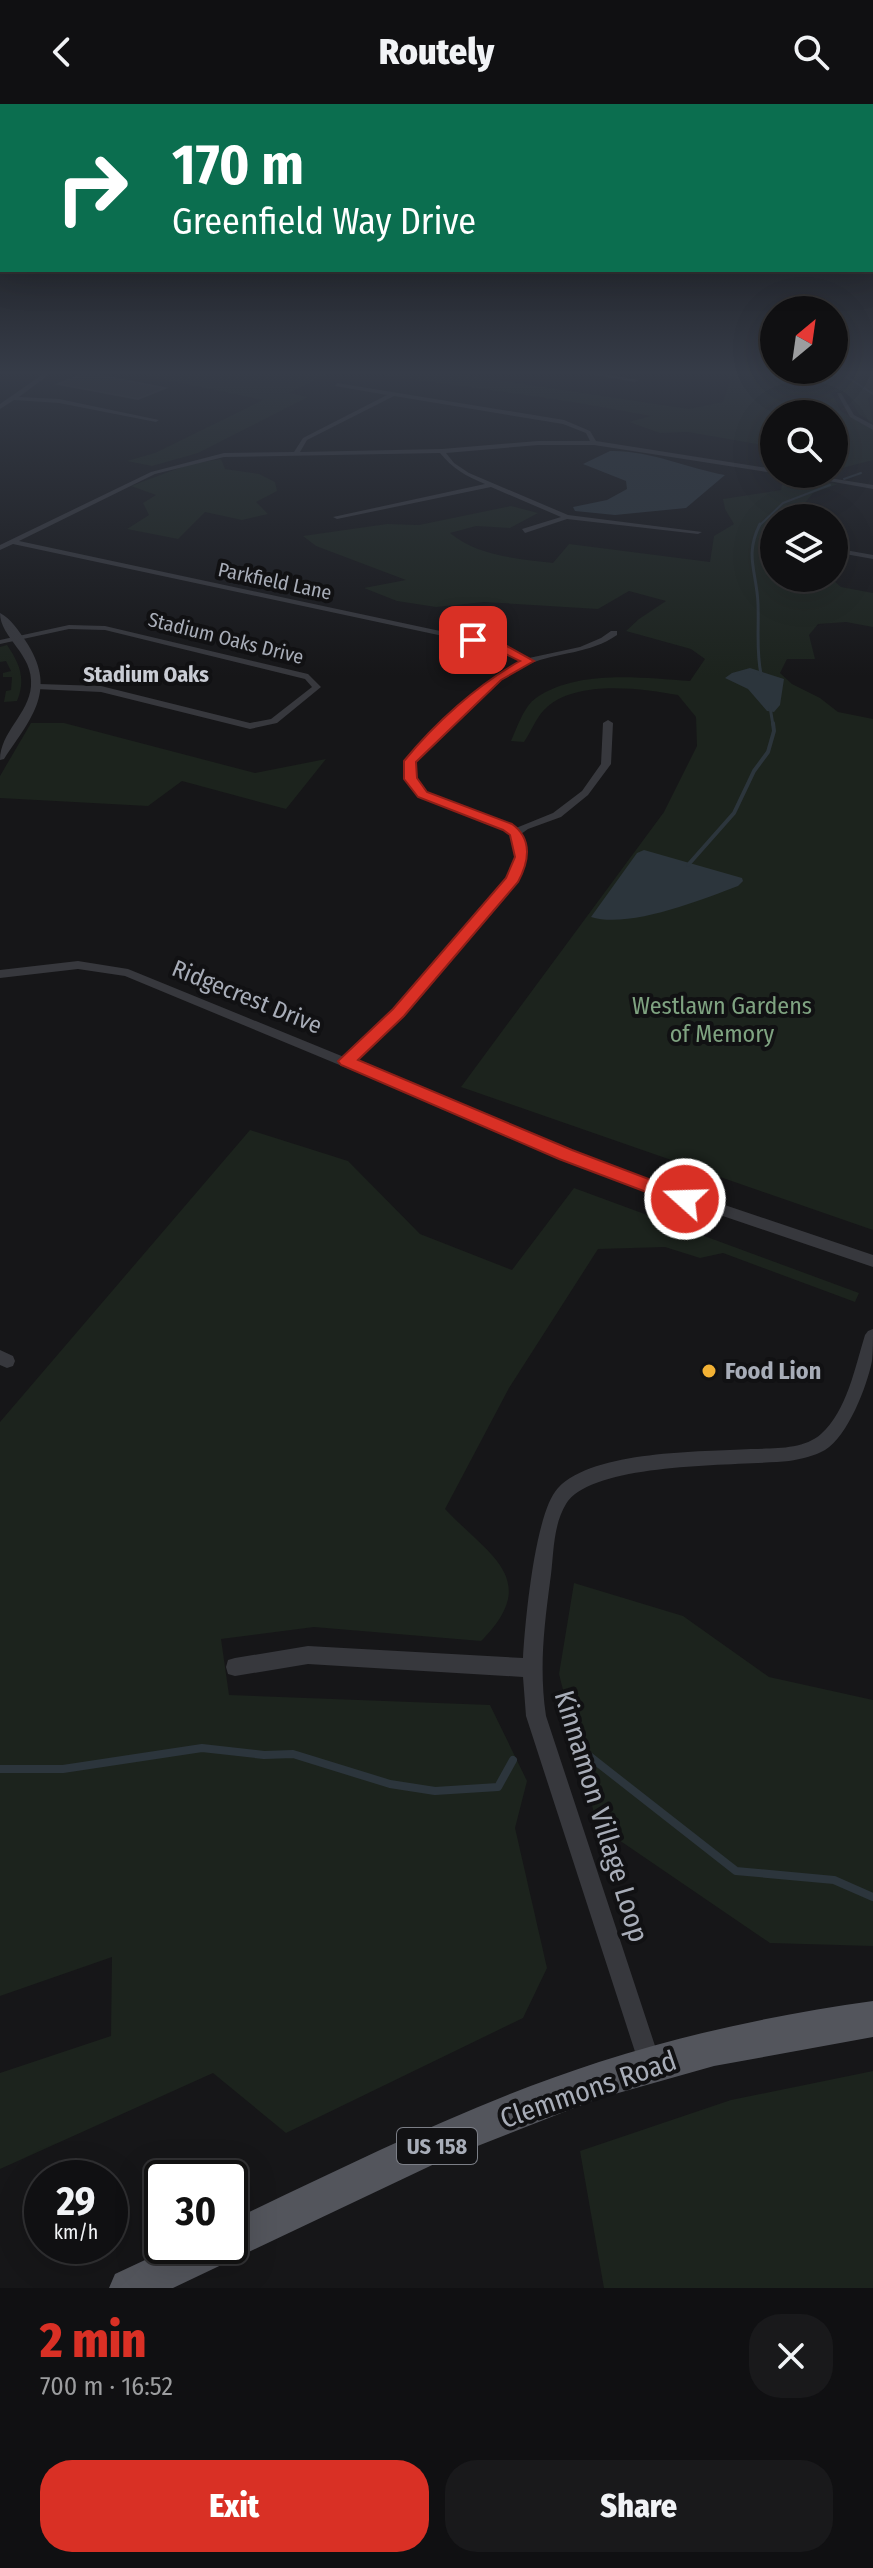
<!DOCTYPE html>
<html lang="en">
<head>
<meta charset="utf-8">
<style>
  body { margin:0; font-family:"Fira Sans Condensed",sans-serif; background:#19191b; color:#f1f3f6; height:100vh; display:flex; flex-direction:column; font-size:30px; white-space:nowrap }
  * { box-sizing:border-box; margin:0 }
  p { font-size:26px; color:#9c9d9f }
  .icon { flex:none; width:44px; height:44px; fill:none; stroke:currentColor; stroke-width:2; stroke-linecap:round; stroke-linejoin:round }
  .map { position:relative; height:2184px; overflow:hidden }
  .details { display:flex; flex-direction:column; background:#101012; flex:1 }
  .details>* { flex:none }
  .top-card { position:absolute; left:0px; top:0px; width:874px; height:168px; box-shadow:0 8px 32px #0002,0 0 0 2px #303032; background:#0b6e4f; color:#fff; overflow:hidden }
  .needle { width:52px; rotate:29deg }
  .buttons { position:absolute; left:760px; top:192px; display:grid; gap:16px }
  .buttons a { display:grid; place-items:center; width:88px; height:88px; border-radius:50%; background:#101012; box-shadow:0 8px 32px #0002,0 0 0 2px #303032; font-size:40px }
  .speed { position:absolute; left:24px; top:2056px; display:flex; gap:16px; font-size:40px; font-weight:700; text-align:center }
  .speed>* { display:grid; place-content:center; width:104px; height:104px; border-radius:50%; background:#101012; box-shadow:0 8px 32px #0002,0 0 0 2px #303032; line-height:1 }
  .speed small { font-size:20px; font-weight:400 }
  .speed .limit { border:4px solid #111; border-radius:12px; background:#fff; color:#111 }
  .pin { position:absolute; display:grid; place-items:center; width:68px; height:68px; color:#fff; margin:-34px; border-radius:16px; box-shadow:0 4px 12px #0006 }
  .me { position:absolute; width:88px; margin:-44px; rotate:290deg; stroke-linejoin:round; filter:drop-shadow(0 0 6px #0008) }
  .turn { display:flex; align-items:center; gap:28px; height:168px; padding:0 40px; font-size:36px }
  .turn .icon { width:104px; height:104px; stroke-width:2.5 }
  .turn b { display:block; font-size:56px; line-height:68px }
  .round { display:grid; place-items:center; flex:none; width:84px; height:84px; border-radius:32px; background:#19191b }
  .head { display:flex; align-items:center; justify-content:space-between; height:136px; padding:0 40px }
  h1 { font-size:48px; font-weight:800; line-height:60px; color:#d93025 }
  .cta { display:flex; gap:16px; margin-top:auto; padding:16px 40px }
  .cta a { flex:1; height:92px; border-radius:32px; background:#d93025; color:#fff; font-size:32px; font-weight:800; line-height:92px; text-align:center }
  .cta a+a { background:#19191b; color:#f1f3f6 }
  header { display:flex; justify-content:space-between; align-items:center; height:104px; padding:0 40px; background:#101012; font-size:36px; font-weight:800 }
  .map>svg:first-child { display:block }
</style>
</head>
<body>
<header><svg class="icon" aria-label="back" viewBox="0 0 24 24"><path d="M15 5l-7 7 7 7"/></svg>Routely<svg class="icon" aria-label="search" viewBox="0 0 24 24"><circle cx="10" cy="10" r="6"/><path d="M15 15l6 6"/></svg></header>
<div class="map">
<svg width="873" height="2184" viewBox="0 0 873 2184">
  <rect width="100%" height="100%" fill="#161618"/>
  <!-- green -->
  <path fill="#1c231d" d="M119,266H335L289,289L308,293L198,349L152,362L127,357L155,349L263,296Z
    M346,266H431L689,305L723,298L730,276L721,266H873V289L868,294L873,319L859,310L846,288H831L841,307L873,326V356L834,366V310H774V343L688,328L660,329L629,318L651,312C550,292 448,281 346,266Z
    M221,355L225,365L259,370L275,378L277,387L256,398L268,410L242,416L205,408L178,435L127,425L149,411L143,399L156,391L131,382L190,360Z
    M784,372L838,380L813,389L793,414H774V438L768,447L774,460V474H831L841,483L873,489V523L846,518L818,520L809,531L815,555H787L780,569L792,580L820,594L838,608L873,615V1126L461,983L664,708L697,642L696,613L678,591C641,584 573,575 544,606C536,614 531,628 524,638L511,637C517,624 524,602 536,594C578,565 642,574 690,577L705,555L691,545L626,527L639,515L666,497L629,487L598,505L484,498L436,503L397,497L364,484L406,476L316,442L303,432L387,420L419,421L511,402L538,409L510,424L476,422L450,429C477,452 519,455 553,459L569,440L710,458L714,432L734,420L725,405L723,395L781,386Z
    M7,541C20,560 26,575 17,597L4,598L6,587L11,586L12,573H3V569L11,567L6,557L0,558V543Z
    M31,619H64L255,669L326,655L286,705L182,677L148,702L0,694V672Z
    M250,1026L348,1057L420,1130L512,1166L574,1084L859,1189L855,1198L723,1149L700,1154L665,1143L598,1145L509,1284L445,1405C488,1451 543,1475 481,1537L314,1523L221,1535L229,1591L490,1601L527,1677L515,1724L547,1864L523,1914L286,2029L213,1969L0,2065V1969L111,1932L112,1853L0,1892V1318Z
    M574,1479L683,1512L769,1573L873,1596V1842L770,1839L597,1721L559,1570Z
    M873,1967V2184H604L580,2047L731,1996Z"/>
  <!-- water -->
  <path fill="#2c353c" d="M610,347C649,346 687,364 725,371L686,404L615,411L575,407L573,403L607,396L627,385L626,377L583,360Z
    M750,564L784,575L780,601L774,608L767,607L748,585L725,574L732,569Z
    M644,746L742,774L743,777L738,782C701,796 629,825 591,813L637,749Z"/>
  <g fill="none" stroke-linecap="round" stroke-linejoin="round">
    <!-- stream-far3 -->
    <path stroke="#2c353c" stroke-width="2" d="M822,266L847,273L873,290
      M844,375L861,369
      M759,422L783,399L830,381"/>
    <!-- stream-far2 -->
    <path stroke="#2c353c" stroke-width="3" d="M760,420C744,452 757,468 758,500C759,524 756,547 761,570
      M770,603L773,621"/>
    <!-- stream-far1 -->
    <path stroke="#2c353c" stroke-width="4" d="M688,761L734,709L754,667L768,648L774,627L773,619"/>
    <!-- stream -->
    <path stroke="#2c353c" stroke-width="8" d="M570,1637L736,1767L834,1776L873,1793
      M0,1665H63L202,1644L264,1651L293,1650L390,1680L435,1687L498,1683L513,1656"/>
  </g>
  <!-- building -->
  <path fill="#29292c" stroke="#303034" stroke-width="2" d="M87,269L165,284L138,295L58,280Z"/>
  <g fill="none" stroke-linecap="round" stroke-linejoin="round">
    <!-- minor -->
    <path fill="#37383d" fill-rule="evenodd" d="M49,266H55L19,293L59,295L159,316L156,318L59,299L14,296L0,305V300Z
      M566,266H582L638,276L635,278Z
      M337,279L564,316L590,327L596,337L774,365V369L594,341H538L446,349L454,359L469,369L568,411L702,428L698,430L567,415L525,429L522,425L561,413L491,383L337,415L333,413L485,380C466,372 453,365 440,349L224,353L155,370L19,437L473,534L504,542L529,554L580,543L601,534L611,527H617V531C590,550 558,548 529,560C483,580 448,622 415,658V675L425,689L516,724L553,709L582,687L601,660L603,619L608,616L613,619L611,660L588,691L561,713L528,725L521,730L527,753L517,777L402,912L354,957L627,1068L873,1151V1163L617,1076L125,872L78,865L0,874V866L78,857L128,865L344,953L394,906L508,774C515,758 521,738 504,725L419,693L405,675V657C437,619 476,580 522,557L498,546L471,538L13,440L0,446V441L151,368L224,349L294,348L303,334L387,291L335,282ZM394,292L563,320L586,329L590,337H538L442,345L300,348L307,336Z
      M837,289H841L854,311L873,321V326L850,313Z
      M790,370H805L873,381V385Z
      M834,444L873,451V455L834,448Z
      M69,521L105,522L308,570L321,583L277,619L250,625L101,588L36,585L35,583L39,580L101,582L250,619L271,615L312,583L305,575L105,526L69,525L0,540V536Z
      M873,1225C873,1235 873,1247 872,1257C867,1282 848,1332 825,1346C815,1352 801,1355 789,1357C740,1362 592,1357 566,1400C552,1423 554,1453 550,1478C544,1523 539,1566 546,1612L661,1960L658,1968L650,1971L642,1968L639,1960L526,1612L523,1573L308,1560L235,1572L228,1570L226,1563L228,1556L235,1554L308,1542L523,1554C525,1518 535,1408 558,1384C594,1346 701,1348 751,1345C774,1344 803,1346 821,1330C847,1307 855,1263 865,1231L868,1227Z
      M0,1246L13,1252L15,1257L13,1262L7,1264L0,1261Z"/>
    <!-- tertiary -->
    <path fill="#37383d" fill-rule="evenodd" d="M0,509C10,514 19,527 25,536C58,585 33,612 4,655L0,656C0,628 29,610 31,582C34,550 0,534 0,509Z"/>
    <!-- primary -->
    <path fill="#53555c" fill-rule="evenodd" d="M873,1897V1933L714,1962L597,1995L447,2054L173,2184H109L115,2170L175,2142H230V2117C351,2060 472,1999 599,1958C689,1929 780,1910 873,1897Z"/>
  </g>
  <!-- sky -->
  <linearGradient id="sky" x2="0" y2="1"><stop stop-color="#0c0c0d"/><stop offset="0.47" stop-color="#363c48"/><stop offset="1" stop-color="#363c48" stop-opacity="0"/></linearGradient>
  <rect width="873" height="572" fill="url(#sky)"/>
  <!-- route -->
  <path fill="#d93025" stroke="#8d1f18" stroke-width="2" d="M473,533L505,541L534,557L501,576L416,658L417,674L427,688L512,720C533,735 529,758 518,778L404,912L358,956L572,1046L691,1091L694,1095L691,1100H678L559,1055L341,961L338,957L393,905L506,774L515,753L510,731L503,726L418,693L404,675V657C435,619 477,581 520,557L497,546L470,538L468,536Z"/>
  <!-- markers -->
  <circle fill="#f2b134" stroke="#111113" stroke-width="3" cx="709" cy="1267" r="8"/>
  <g text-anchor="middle" stroke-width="8" stroke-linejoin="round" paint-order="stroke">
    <!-- far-street labels -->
    <g font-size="20" fill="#a8adb8" stroke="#111113">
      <text transform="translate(275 477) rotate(12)" y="7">Parkfield Lane</text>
      <text transform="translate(226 534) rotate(14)" y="7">Stadium Oaks Drive</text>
    </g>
    <!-- far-neighbourhood labels -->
    <g font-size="22" font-weight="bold" fill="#c9ccd4" stroke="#111113">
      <text x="146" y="578">Stadium Oaks</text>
    </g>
    <!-- shield labels -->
    <rect fill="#111113" stroke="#7b7e86" stroke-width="2" x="397" y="2024" width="80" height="36" rx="6"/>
    <g font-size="22" font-weight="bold" fill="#a8adb8">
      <text x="437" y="2050">US 158</text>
    </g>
    <!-- street labels -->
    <g font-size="24" fill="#a8adb8" stroke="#111113">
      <text transform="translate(247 893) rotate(22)" y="8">Ridgecrest Drive</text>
    </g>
    <!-- park labels -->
    <g font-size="24" fill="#7fa381" stroke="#111113">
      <text x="722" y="910">Westlawn Gardens<tspan x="722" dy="28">of Memory</tspan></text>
    </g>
    <!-- poi labels -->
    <g font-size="24" font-weight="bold" fill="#a8adb8" stroke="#111113" text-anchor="start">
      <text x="725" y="1275">Food Lion</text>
    </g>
    <!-- near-street labels -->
    <g font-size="28" fill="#a8adb8" stroke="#111113">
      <text transform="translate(602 1712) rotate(73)" y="10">Kinnamon Village Loop</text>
      <text transform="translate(588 1985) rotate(-19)" y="10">Clemmons Road</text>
    </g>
  </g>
</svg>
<div class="buttons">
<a><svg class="needle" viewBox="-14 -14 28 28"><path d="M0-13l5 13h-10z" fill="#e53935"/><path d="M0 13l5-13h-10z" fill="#9c9d9f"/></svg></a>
<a><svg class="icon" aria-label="search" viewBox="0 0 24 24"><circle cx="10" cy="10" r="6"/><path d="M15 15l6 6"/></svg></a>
<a><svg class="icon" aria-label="layers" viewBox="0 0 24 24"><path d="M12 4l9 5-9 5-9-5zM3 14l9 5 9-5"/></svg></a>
</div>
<div class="speed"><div>29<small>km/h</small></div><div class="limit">30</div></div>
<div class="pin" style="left:473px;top:536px;background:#d93025"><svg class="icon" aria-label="arrive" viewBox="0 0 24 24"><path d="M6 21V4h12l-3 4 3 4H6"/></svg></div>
<svg class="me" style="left:685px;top:1095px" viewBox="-20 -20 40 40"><circle r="17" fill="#d93025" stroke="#fff" stroke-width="3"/><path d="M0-11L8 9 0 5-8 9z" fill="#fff"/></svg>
<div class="top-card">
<div class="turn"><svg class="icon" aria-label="right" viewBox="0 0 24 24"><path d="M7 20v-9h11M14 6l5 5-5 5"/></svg><div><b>170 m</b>Greenfield Way Drive</div></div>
</div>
</div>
<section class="details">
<div class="head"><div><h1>2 min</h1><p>700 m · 16:52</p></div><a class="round"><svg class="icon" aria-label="close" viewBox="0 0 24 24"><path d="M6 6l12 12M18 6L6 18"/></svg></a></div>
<div class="cta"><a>Exit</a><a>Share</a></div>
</section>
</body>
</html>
